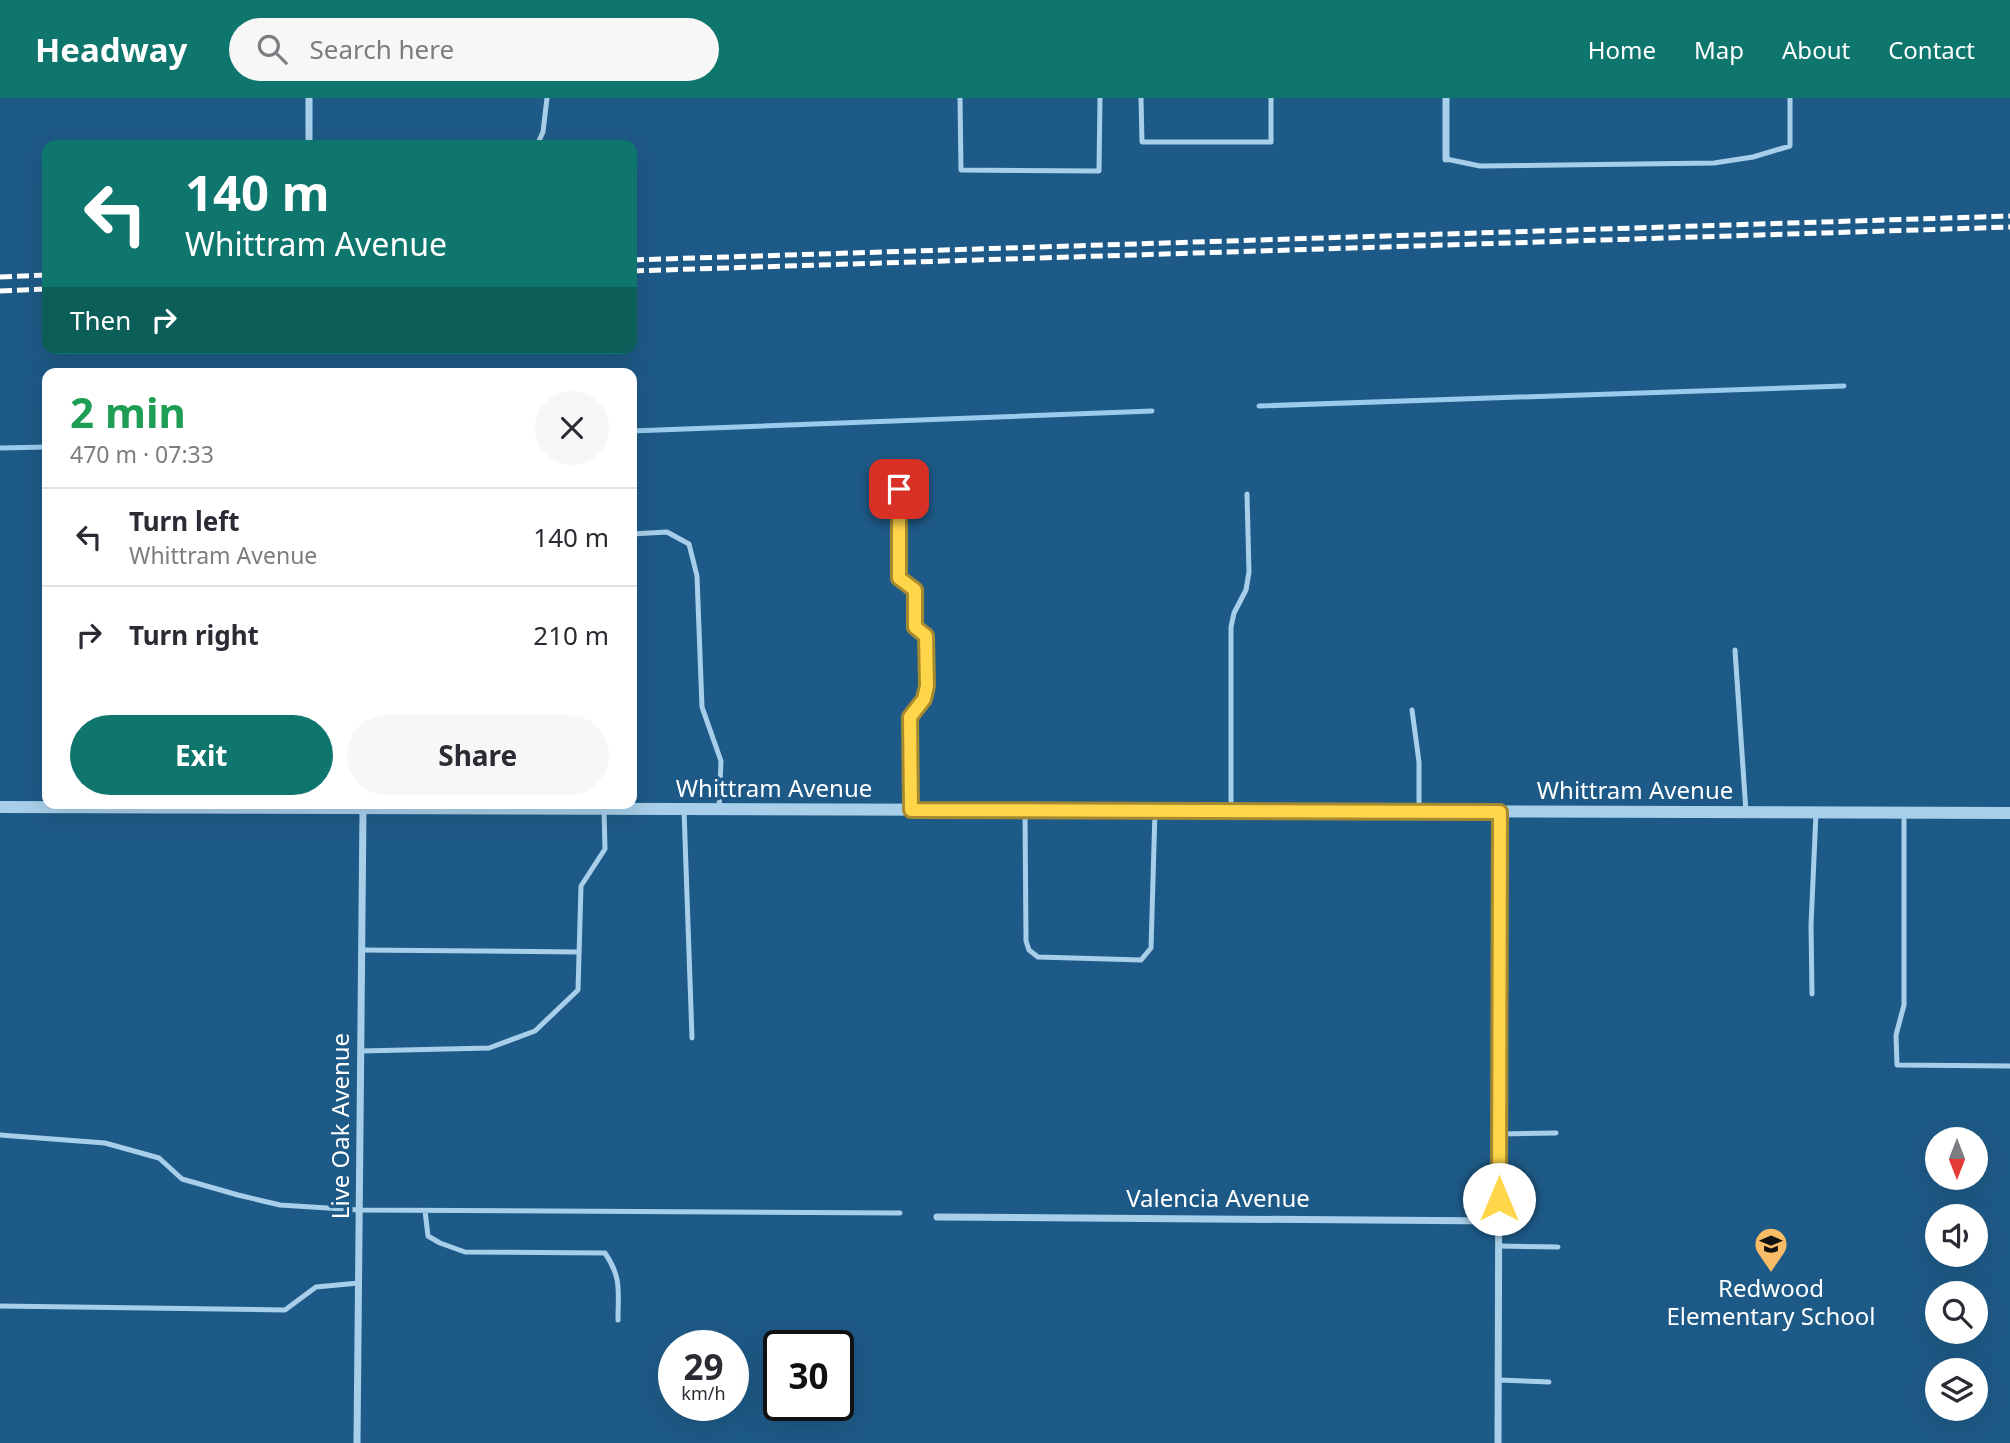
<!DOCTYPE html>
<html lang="en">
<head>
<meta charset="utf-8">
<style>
  body { margin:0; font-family:"Noto Sans",sans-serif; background:#f7f7f7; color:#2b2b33; height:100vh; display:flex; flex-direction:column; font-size:26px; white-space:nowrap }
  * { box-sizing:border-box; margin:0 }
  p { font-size:23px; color:#7c7c81 }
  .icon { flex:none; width:38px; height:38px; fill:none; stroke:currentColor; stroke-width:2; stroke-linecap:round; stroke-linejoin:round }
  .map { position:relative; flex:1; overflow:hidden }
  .panel { position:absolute; left:42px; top:270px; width:595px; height:441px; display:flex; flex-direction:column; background:#fff; border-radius:14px; box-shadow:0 7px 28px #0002 }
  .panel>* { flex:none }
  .banner { position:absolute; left:42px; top:42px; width:595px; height:214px; border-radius:14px; box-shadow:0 7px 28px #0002; background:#0f766e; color:#fff; overflow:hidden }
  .needle { width:46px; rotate:180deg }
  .buttons { position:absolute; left:1925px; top:1029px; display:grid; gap:14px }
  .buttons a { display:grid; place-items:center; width:63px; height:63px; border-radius:50%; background:#fff; box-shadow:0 7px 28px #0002; font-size:35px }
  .speed { position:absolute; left:658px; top:1232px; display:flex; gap:14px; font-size:35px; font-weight:700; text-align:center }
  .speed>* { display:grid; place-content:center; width:91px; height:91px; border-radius:50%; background:#fff; box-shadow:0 7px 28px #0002; line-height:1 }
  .speed small { font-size:18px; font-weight:400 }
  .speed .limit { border:4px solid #111; border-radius:10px; background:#fff; color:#111 }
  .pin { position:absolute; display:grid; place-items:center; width:60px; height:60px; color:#fff; margin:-30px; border-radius:14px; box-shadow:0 4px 10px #0006 }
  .me { position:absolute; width:77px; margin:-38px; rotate:0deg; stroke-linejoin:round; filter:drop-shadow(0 0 5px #0008) }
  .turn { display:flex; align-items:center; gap:24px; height:147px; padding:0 28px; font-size:32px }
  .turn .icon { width:91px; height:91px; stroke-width:2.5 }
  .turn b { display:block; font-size:49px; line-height:60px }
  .then { display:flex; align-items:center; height:66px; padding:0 28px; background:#0003; gap:14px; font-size:26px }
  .round { display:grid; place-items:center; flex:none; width:74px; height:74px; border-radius:37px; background:#f7f7f7 }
  .overview { display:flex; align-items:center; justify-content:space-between; height:119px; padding:0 28px }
  h1 { font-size:42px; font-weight:700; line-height:52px; color:#1e9e55 }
  .cta { display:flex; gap:14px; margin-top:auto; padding:14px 28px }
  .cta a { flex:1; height:80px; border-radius:42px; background:#0f766e; color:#fff; font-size:28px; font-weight:700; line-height:80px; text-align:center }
  .cta a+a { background:#f7f7f7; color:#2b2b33 }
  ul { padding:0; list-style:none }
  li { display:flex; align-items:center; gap:21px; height:98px; padding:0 28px; border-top:2px solid #e1e1e2 }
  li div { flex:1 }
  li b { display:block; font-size:26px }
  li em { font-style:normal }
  header { display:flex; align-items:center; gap:42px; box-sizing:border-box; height:98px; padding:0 35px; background:#0f766e; color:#fff }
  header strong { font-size:33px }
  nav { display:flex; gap:38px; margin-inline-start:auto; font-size:24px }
  .search { width:490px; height:63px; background:#f7f7f7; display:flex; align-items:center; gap:18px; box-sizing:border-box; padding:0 24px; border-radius:38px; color:#7c7c81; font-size:26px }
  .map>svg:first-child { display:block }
</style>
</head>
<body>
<header>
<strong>Headway</strong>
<div class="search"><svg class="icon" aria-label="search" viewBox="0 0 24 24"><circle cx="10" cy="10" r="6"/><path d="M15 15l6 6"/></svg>Search here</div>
<nav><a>Home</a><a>Map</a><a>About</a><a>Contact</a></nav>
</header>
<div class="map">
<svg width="2010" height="1345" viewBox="0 0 2010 1345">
  <rect width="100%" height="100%" fill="#1e5a87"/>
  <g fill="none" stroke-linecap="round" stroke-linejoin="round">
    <!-- stream -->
    <path stroke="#9bcbec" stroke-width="5" d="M1259,308L1844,288
      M632,333L1152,313
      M0,350L47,349"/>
    <!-- service -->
    <path stroke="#a8cfea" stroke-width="5" d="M960,0L961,72L1099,73L1100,0
      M1141,0L1142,44H1271V0
      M537,47L543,34L547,0
      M1446,61L1480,68L1714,65L1753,59L1790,48V0
      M899,391V480L915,492V529L926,538L927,588L924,601L910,619L911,712
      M632,436L667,434L689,446L697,478L702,609L721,663L719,711
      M1735,552L1746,714
      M1412,612L1419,664V713
      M684,712L692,940
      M1025,713L1026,843L1029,852L1038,859L1141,862L1151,850L1155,713
      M1231,713V529L1234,515L1246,492L1249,474L1247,396
      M1904,715V907L1896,937L1897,967L2010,968
      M361,852L579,854
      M1812,896L1811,827L1816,715
      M361,953L489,950L535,933L578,892L581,788L605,751L604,712
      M1499,1036L1556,1035
      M0,1037L105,1045L159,1060L182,1081L238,1097L280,1107L359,1112L900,1115
      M425,1113L428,1138L440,1145L465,1154L605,1155C622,1180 618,1193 618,1222
      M1499,1148L1558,1149
      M0,1208L285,1212L316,1189L359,1185
      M1498,1282L1549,1284"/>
    <!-- minor -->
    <path stroke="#a8cfea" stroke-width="7" d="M309,47V0
      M1446,61V0
      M937,1119L1499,1123
      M357,1345L363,711
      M1498,1345L1500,714"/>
    <!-- tertiary -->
    <path stroke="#a8cfea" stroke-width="12" d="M0,709L2010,715"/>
    <!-- rail -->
    <path stroke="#fff" stroke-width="5" stroke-dasharray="12 5" stroke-linecap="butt" d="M632,162L2010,118
      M632,173L2010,129
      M0,179L47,177
      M0,193L47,191"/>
  </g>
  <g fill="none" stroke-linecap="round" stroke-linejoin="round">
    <defs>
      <path id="route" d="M899,391V480L915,492V529L926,538L927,588L924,601L910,619L911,712L1500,714L1499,1101"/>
    </defs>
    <!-- route casing -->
    <use href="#route" stroke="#a68a30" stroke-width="18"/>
    <!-- route -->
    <use href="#route" stroke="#ffd54a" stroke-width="12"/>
  </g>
  <!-- icons -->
  <defs>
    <symbol id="school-pin" viewBox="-11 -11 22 30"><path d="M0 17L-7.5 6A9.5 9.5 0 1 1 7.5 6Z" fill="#f9bc67" stroke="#1e5a87"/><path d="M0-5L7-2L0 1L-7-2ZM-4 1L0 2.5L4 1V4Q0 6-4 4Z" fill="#111"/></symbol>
  </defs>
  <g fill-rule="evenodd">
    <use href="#school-pin" x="1752" y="1127" width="38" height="52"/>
  </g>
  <g text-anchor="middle" stroke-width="7" stroke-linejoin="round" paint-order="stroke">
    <!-- street labels -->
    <g font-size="24" fill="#fff" stroke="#1e5a87">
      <text x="774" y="699">Whittram Avenue</text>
      <text x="1635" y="701">Whittram Avenue</text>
      <text transform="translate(341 1028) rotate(-90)" y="8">Live Oak Avenue</text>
      <text x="1218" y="1109">Valencia Avenue</text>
    </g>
    <!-- poi labels -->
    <g font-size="24" fill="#fff" stroke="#1e5a87">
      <text x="1771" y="1199">Redwood<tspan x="1771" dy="28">Elementary School</tspan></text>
    </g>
  </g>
</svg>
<div class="buttons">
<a><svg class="needle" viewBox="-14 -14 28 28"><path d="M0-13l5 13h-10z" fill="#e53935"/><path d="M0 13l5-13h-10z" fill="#7c7c81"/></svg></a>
<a><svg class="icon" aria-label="sound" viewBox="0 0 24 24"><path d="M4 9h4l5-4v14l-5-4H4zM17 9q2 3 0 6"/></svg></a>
<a><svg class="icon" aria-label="search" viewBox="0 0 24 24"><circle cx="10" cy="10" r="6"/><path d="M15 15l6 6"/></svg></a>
<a><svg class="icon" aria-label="layers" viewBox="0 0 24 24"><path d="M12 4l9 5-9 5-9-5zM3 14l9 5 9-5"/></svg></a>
</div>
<div class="speed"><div>29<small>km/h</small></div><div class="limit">30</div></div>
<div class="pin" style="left:899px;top:391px;background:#d93025"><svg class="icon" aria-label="arrive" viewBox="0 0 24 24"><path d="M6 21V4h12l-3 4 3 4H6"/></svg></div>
<svg class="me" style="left:1499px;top:1101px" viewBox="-20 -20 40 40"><circle r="19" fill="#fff"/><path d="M0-13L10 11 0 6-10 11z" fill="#ffd54a"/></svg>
<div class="banner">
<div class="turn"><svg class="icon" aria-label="left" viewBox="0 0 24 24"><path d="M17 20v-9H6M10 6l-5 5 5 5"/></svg><div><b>140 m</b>Whittram Avenue</div></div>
<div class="then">Then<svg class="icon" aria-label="right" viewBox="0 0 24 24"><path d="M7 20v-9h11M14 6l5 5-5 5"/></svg></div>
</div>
<section class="panel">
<div class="overview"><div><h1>2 min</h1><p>470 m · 07:33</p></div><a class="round"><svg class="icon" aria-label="close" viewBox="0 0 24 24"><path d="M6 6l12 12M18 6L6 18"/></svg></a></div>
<ul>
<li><svg class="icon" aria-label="left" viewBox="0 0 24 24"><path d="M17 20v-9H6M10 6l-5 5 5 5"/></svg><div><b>Turn left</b><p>Whittram Avenue</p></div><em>140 m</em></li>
<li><svg class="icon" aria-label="right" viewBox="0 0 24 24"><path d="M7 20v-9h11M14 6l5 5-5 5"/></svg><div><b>Turn right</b></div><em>210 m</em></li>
</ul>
<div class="cta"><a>Exit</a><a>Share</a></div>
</section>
</div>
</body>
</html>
